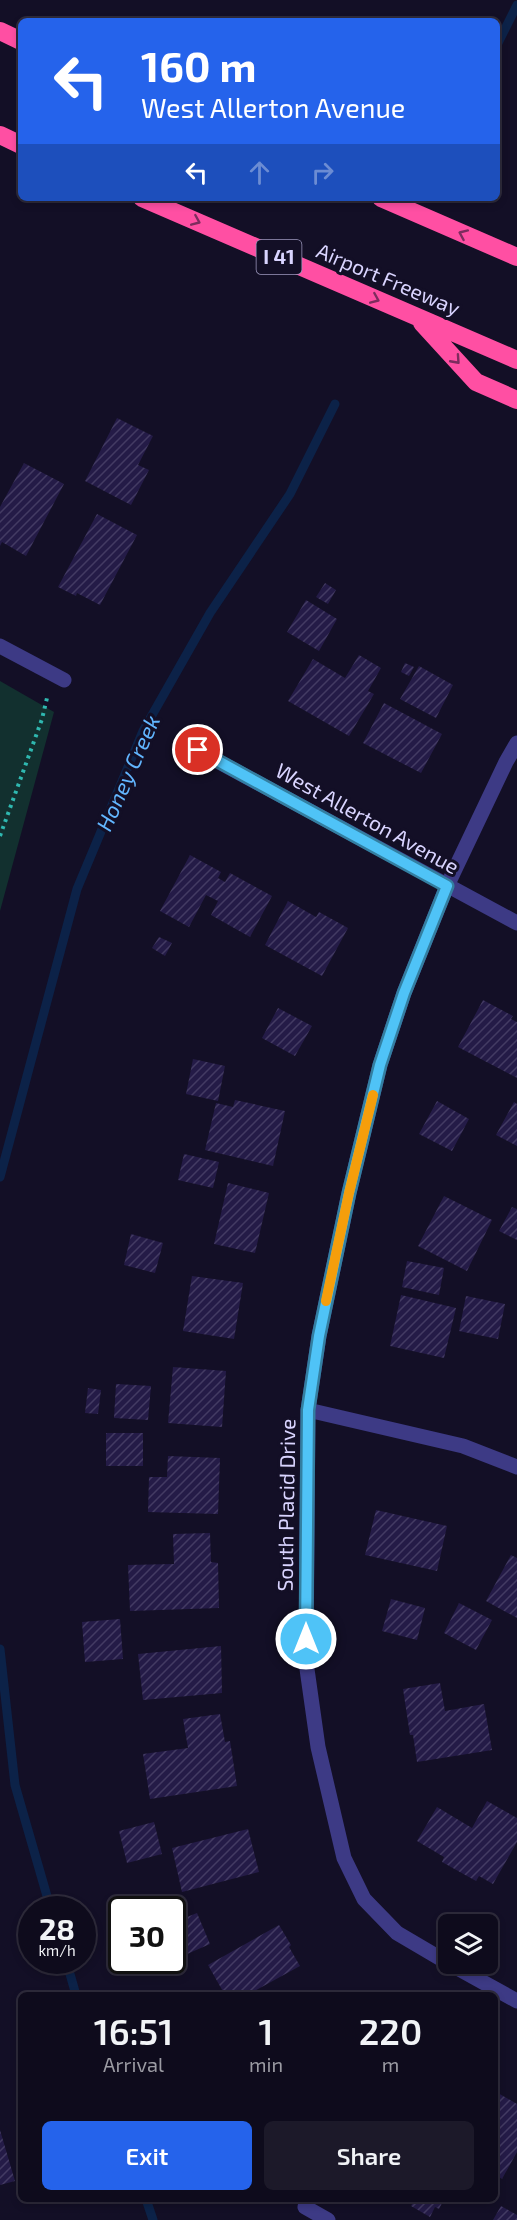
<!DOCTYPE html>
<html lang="en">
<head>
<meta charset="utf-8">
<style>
  body { margin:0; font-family:"Exo 2",sans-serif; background:#1c1929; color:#f1f3f6; height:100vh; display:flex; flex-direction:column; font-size:22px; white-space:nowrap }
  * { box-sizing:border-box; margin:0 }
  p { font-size:20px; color:#9b9ba3 }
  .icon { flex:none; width:33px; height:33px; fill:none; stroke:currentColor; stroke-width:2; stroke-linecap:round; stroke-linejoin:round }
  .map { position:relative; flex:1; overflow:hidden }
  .side { position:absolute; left:18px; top:1992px; width:480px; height:210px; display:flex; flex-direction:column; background:#0e0b1c; border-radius:9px; box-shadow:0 3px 9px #0003,0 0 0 2px #2e2b3b }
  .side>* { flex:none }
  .guide { position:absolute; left:18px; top:18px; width:482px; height:183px; border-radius:9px; box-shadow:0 3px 9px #0003,0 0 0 2px #2e2b3b; background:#2563eb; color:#fff; overflow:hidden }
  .controls { position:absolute; left:438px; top:1914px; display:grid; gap:12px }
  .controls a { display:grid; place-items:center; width:60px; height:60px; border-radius:9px; background:#0e0b1c; box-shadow:0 3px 9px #0003,0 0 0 2px #2e2b3b; font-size:30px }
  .speed { position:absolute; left:18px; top:1896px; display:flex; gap:12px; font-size:30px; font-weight:700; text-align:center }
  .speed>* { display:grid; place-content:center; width:78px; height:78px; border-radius:50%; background:#0e0b1c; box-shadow:0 3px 9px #0003,0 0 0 2px #2e2b3b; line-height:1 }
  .speed small { font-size:15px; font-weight:400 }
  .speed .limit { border:3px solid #111; border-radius:9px; background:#fff; color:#111 }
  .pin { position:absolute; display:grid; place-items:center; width:51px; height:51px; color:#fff; margin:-26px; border:3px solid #fff; border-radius:50%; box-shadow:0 2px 6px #0007 }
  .me { position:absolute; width:66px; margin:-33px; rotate:0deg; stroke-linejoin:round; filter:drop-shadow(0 0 4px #0008) }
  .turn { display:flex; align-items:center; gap:21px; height:126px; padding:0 24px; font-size:27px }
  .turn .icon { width:78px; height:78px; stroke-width:2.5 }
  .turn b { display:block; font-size:42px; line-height:51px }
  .lanes { display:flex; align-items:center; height:57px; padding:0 24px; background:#0003; justify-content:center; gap:30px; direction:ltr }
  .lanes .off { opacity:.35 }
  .eta { display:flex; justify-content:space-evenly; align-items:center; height:102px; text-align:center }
  .eta b { font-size:36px; font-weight:600; line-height:42px }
  .cta { display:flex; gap:12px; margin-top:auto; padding:12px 24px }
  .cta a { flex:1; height:69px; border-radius:9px; background:#2563eb; color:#fff; font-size:24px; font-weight:600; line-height:69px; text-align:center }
  .cta a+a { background:#1c1929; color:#f1f3f6 }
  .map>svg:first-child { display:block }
</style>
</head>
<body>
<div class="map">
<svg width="517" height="2220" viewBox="0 0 517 2220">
  <defs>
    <pattern id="building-hatch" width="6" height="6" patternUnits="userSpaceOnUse" patternTransform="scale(1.5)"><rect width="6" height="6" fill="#241b47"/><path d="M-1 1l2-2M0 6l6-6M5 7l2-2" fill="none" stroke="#433b63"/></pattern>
  </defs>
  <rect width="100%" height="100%" fill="#130f26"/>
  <!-- park -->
  <path fill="#12302f" d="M0,681L54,712L0,911Z"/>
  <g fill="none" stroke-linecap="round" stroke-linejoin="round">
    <!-- stream -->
    <path stroke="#0c2248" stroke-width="9" d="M496,47L517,5
      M0,1177L77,889L143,731L210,613L290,494L335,404
      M0,1649L15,1785L51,1910
      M66,1960L76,1995
      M146,2199L153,2220"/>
  </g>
  <!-- building -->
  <path fill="url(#building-hatch)" d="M117,418L153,436L138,465L149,470L131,505L85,481Z
    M24,463L64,484L26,556L2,542L0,546V507Z
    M97,514L137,535L100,605L77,593L76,596L58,587Z
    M325,583L336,590L328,604L316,597Z
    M306,600L337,619L319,651L287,632Z
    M359,655L381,668L368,691L374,694L349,736L288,701L313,659L345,678Z
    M405,663L414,667L409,676L401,672Z
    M419,666L453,685L436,718L400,699Z
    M384,703L442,734L421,773L363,743Z
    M190,855L221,872L218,878L225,882L230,873L272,896L250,937L211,915L218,901L206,895L189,927L160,911Z
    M288,901L316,917L319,912L348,928L322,976L265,945Z
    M159,937L172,943L165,956L152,948Z
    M483,1000L513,1016L511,1019L517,1022V1078L458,1047Z
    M278,1008L312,1026L295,1056L262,1038Z
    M193,1059L225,1066L218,1101L186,1094Z
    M235,1100L285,1111L273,1166L205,1150L216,1103L233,1107Z
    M437,1101L469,1119L452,1151L419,1134Z
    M514,1102L517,1104V1146L496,1135Z
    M184,1154L219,1162L213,1188L178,1180Z
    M228,1183L269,1193L255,1253L214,1244Z
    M444,1196L492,1220L467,1271L418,1246Z
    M512,1207L517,1209V1240L499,1231Z
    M131,1234L163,1243L155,1273L124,1265Z
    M407,1261L444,1268L439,1295L402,1287Z
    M192,1276L243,1283L234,1339L183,1331Z
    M401,1295L456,1308L444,1358L390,1346Z
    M466,1296L505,1304L498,1339L459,1331Z
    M173,1367L226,1371L222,1427L168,1423Z
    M116,1384L151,1386L148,1420L114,1418Z
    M88,1388L101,1390L98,1414L85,1413Z
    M106,1433H143V1466H106Z
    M168,1456L220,1458L218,1514L148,1512L149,1477H167Z
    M376,1510L447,1526L437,1571L365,1555Z
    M210,1533L211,1562L218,1563L219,1608L130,1611L128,1565L174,1564L173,1534Z
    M511,1555L517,1558V1618L486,1601Z
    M391,1599L425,1608L417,1640L382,1631Z
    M459,1603L492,1620L476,1650L444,1633Z
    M120,1619L123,1659L85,1662L82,1622Z
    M221,1646L222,1693L143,1700L138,1654Z
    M440,1683L445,1711L484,1704L492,1750L417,1762L413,1735H410L403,1689Z
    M220,1714L225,1742L230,1741L237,1786L150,1799L143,1754L188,1748L183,1719Z
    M487,1801L517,1818V1842L493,1884L479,1876L476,1881L442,1862L444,1857L417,1841L437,1807L472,1828Z
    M154,1822L162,1854L127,1863L119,1831Z
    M248,1829L259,1872L182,1892L172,1848Z
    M197,1913L210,1944L178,1958L172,1944V1923Z
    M279,1925L291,1945L289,1947L300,1966L247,1995H225L208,1965Z
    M498,2093L517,2104V2152L502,2179L499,2177L495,2185V2098Z
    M0,2130L15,2181L0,2185Z
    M415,2199H444L439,2209L435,2207L430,2217L411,2206Z
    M501,2206L517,2215V2220H493Z"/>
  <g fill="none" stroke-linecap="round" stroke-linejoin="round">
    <!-- path -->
    <path stroke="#2fb8b0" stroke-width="4" stroke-dasharray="3 4.5" stroke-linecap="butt" d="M0,836L42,719L47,698"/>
    <!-- service -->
    <path stroke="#3d3a85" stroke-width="15" d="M305,2207L328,2220"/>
    <!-- minor -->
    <path stroke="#3d3a85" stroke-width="15" d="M0,646L64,680
      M197,750L517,923
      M308,1410L463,1446L517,1467
      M448,1963L397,1933L364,1899L344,1858L318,1747L306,1662L308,1410L319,1336L349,1193L380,1065L404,993L447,886L506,762L517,743
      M450,1964L517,2001"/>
    <!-- motorway -->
    <path stroke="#ff4fa3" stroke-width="18" d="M0,31L21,41
      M0,135L21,145
      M142,198L517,360
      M381,198L517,257
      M422,323L476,382L517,400"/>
  </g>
  <!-- one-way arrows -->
  <defs><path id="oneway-chevron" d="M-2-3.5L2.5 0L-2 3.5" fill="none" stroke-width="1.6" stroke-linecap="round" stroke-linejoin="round" transform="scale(1.5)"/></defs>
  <g stroke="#7d2c5e">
    <use href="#oneway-chevron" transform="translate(196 221) rotate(23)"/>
    <use href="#oneway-chevron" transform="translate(463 234) rotate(-156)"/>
    <use href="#oneway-chevron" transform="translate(375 299) rotate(23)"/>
    <use href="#oneway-chevron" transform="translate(456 360) rotate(48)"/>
  </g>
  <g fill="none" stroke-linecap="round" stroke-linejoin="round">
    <defs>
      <path id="route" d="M198,750L447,886L404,993L380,1065L349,1193L319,1336L308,1410L306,1639"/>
    </defs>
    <!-- route casing -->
    <use href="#route" stroke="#337fa1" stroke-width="15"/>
    <!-- route -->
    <use href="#route" stroke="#4fc3f7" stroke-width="10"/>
    <!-- slow -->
    <path stroke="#f59e0b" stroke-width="10" d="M326,1301L349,1193L373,1095"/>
  </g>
  <g text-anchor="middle" stroke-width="6" stroke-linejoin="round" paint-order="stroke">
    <!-- shield labels -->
    <rect fill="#130f26" stroke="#9e99be" stroke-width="1.5" x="256.5" y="240" width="45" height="34" rx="4.5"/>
    <g font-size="20" font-weight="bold" fill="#d9d4ff">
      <text x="279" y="264">I 41</text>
    </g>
    <!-- street labels -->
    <g font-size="21" fill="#d9d4ff" stroke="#130f26">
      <text transform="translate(388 280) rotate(23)" y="7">Airport Freeway</text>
      <text transform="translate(367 819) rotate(29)" y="7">West Allerton Avenue</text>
      <text transform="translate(287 1505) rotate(-89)" y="7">South Placid Drive</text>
    </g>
    <!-- water labels -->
    <g font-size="22" font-style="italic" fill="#62b6ff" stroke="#130f26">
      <text transform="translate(128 773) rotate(-66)" y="8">Honey Creek</text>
    </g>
  </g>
</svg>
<div class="controls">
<a><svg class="icon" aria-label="layers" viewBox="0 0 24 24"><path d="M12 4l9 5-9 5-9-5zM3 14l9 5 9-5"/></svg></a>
</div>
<div class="speed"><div>28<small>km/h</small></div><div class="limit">30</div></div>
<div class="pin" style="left:198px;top:750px;background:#d93025"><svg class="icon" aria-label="arrive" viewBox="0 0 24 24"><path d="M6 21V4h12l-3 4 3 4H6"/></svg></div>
<svg class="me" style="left:306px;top:1639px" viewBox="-20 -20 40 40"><circle r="17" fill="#4fc3f7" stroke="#fff" stroke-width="3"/><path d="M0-11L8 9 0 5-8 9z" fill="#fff"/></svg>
<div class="guide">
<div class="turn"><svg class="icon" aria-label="left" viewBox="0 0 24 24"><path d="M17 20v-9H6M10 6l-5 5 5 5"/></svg><div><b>160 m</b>West Allerton Avenue</div></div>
<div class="lanes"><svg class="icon" aria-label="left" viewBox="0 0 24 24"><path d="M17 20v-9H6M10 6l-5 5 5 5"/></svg><svg class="icon off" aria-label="ahead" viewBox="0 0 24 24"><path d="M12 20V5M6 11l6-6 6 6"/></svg><svg class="icon off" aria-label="right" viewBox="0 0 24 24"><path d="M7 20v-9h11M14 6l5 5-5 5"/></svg></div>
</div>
<section class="side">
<div class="eta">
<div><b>16:51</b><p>Arrival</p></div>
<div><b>1</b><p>min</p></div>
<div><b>220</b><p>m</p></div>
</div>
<div class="cta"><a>Exit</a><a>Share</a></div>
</section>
</div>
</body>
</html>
